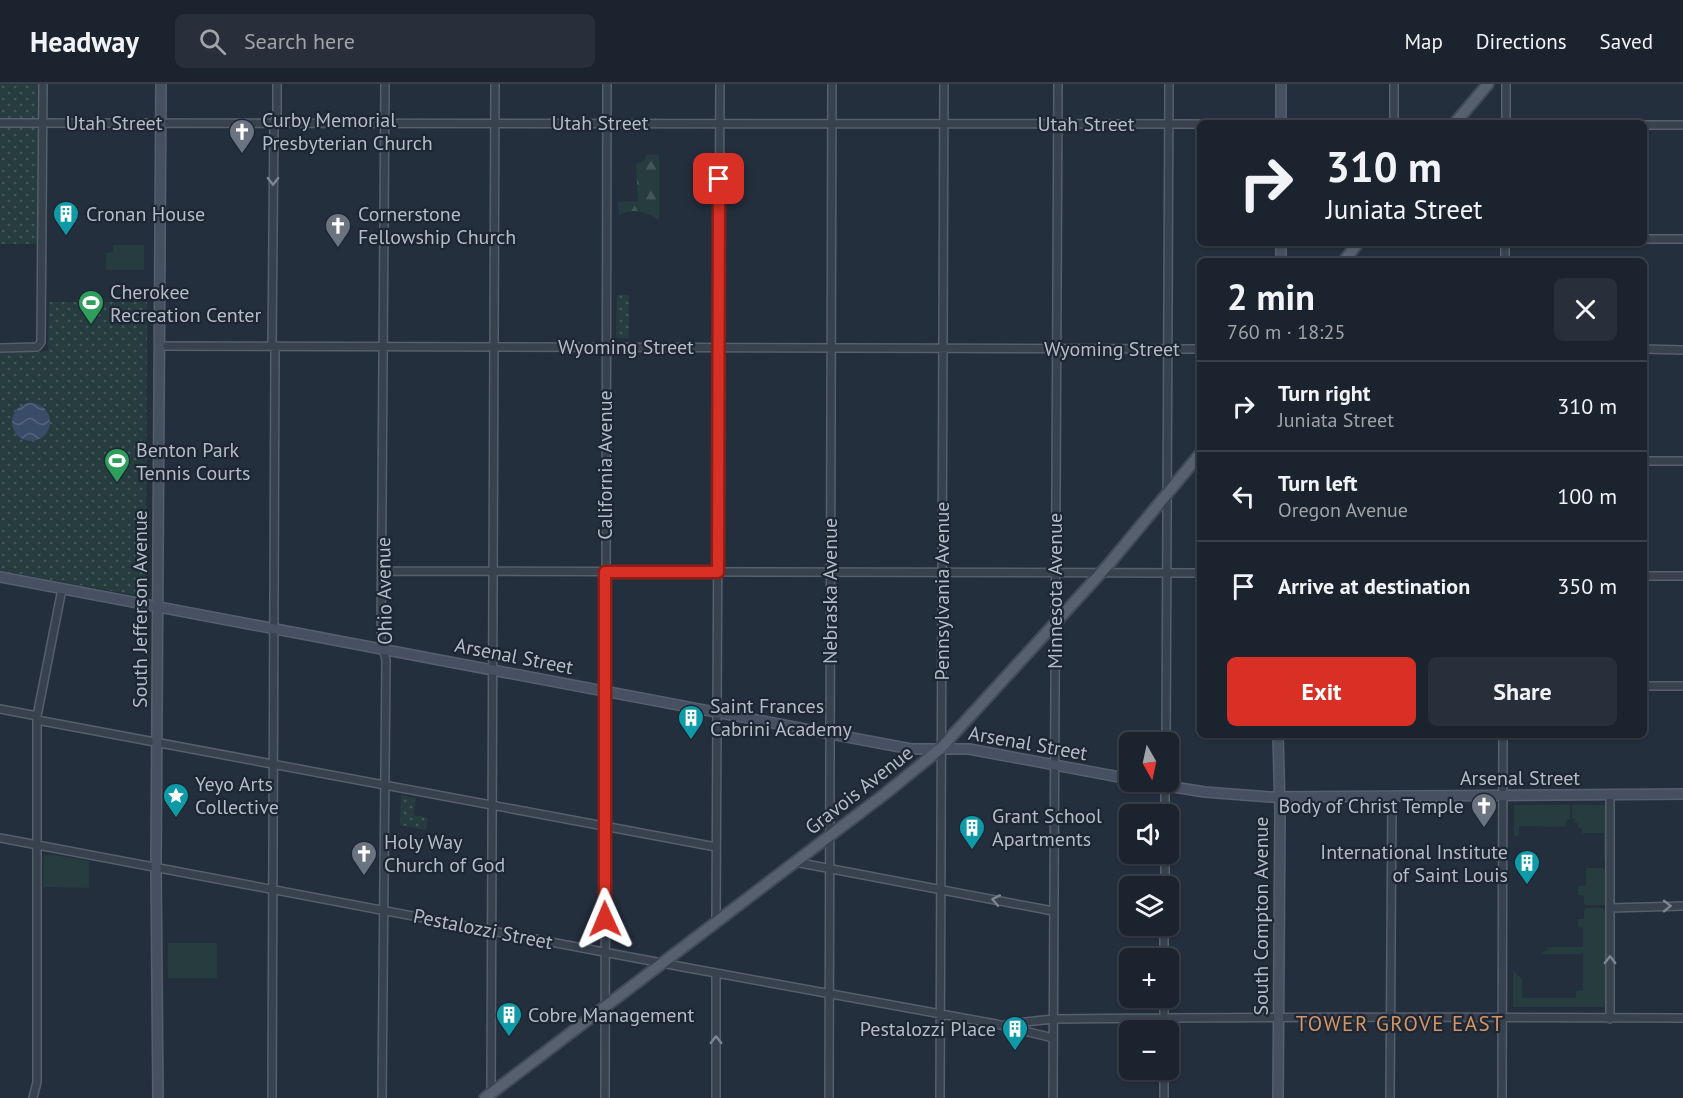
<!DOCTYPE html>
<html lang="en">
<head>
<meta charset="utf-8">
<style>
  body { margin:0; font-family:"PT Sans",sans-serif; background:#282f3a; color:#f1f3f6; height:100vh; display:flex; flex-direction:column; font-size:22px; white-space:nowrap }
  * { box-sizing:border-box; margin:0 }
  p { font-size:20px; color:#a0a4aa }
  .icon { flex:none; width:33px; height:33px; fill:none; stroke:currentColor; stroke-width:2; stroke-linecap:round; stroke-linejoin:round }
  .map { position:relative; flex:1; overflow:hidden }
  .side { position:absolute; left:1197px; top:174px; width:450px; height:480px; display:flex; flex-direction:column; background:#1b232e; border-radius:9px; box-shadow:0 2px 4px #0004,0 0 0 2px #39404a }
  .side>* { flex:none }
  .banner { position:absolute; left:1197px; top:36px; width:450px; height:126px; border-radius:9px; box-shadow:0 2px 4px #0004,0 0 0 2px #39404a; background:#1b232e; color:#f1f3f6; overflow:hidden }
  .needle { width:39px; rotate:171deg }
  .controls { position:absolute; left:1119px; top:648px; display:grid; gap:12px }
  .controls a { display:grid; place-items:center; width:60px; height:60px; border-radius:9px; background:#1b232e; box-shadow:0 2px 4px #0004,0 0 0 2px #39404a; font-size:30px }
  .pin { position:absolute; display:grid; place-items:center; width:51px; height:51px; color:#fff; margin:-26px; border-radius:12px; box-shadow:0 3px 9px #0006 }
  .me { position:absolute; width:66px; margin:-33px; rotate:359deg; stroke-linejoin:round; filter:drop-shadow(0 0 4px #0008) }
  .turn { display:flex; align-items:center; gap:21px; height:126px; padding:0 30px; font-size:27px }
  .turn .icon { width:78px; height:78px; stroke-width:2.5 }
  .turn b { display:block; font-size:42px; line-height:51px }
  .round { display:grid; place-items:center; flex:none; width:63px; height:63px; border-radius:9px; background:#282f3a }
  .summary { display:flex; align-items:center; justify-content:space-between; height:102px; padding:0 30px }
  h1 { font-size:36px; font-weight:700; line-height:45px }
  .primary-button { display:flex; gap:12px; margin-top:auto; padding:12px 30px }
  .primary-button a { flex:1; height:69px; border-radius:9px; background:#d93025; color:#fff; font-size:24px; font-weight:700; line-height:69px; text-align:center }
  .primary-button a+a { background:#282f3a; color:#f1f3f6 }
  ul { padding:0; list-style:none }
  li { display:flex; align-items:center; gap:18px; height:90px; padding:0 30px; border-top:2px solid #39404a }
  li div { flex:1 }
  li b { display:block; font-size:22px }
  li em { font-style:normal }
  header { display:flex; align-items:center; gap:36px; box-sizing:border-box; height:84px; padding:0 30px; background:#1b232e; border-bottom:2px solid #39404a }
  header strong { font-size:28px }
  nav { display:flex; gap:33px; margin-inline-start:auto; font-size:21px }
  .search { width:420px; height:54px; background:#282f3a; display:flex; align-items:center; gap:15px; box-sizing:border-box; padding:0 21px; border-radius:9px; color:#a0a4aa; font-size:22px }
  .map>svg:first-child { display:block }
</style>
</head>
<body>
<header>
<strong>Headway</strong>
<div class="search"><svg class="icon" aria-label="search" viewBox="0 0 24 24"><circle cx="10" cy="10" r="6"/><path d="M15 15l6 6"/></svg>Search here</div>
<nav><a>Map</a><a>Directions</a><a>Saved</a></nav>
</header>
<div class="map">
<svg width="1683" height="1014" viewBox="0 0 1683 1014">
  <defs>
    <pattern id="forest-firs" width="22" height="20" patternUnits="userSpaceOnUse" patternTransform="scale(1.5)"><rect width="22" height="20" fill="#263c3f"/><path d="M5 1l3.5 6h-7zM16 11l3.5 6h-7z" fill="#435659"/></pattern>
    <pattern id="park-dots" width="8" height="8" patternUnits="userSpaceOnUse" patternTransform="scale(1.5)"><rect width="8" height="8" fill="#263c3f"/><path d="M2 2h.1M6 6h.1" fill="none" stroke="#435659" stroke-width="1.8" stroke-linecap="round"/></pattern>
    <pattern id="water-waves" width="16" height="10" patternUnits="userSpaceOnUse" patternTransform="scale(1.5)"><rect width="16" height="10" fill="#394c67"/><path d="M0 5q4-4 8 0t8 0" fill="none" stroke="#53647b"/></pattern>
  </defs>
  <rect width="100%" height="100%" fill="#242f3e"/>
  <!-- grass -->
  <path fill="#263c3f" d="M113,161H144V186H106V169L113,168Z
    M1514,721H1570V735L1566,736V743L1519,742V752H1514Z
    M1572,721H1607L1606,776L1604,777V749H1582V744H1578V739H1574L1575,735H1572Z
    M49,770L89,777V804L43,803L44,772Z
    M1586,784H1603L1607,788V819L1604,821H1586L1584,820V812L1578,811V802L1586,801Z
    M1586,824H1603L1604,826H1607L1606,923H1513V886L1522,895V914H1576V907L1583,906V870H1542V868L1548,865V863H1583V844L1578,843V835H1584V827Z
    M168,859H217V894H168Z"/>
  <!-- forest -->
  <path fill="url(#forest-firs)" d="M647,70L659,71V136C646,128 633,123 619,131L618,118L638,117L636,80L644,77Z"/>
  <!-- park -->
  <path fill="url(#park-dots)" d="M0,0H38L37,160H0Z
    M617,211H629V254H618L616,251Z
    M49,218H147L146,506L141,512L0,487V268H42L48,266Z
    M401,711L416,714L414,731L428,734L426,746L400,741Z"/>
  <!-- water -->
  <path fill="url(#water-waves)" d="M12 338a19 19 0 1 1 38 0a19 19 0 1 1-38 0Z"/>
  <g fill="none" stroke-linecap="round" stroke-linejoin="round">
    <defs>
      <path id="street" d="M1394,0V39
        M0,39L1200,40
        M1506,39V0
        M1644,41H1683
        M1644,155H1683
        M1505,177V159
        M159,262L1200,265
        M272,262L274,38L277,31V0
        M0,264L37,263L41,258L43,0
        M1644,265L1683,266
        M1644,377H1683
        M382,487L1200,489
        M1644,492H1683
        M1644,602H1683
        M0,625L37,632
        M37,636L716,763
        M1166,658L1169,0
        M1610,711V935
        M1165,730V698
        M0,754L683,883L996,940L1053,954
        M795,778L1053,827
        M1165,802V770
        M1610,824L1683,822
        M716,838L720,0
        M1164,874V842
        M1007,940L1053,935L1164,934L1391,933L1683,934
        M1164,946V914
        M491,1011L495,0
        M33,1014L37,998V632L62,505
        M272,1014L275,262
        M382,1014L386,576L381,556L385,0
        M605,1014L607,0
        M716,1014V889
        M829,1014L832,0
        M940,1014L944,0
        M1053,1014L1058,0
        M1164,1014V986
        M1390,1014L1392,713
        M1502,1014L1503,651"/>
      <path id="secondary" d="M1281,39V0
        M1281,177V159
        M0,493L911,665H969L1130,695
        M1142,698L1205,708L1270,713L1683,710
        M158,1014L156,783L161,0
        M1278,1014L1280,727L1278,651"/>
      <path id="primary" d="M1455,39L1488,0
        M1344,177L1358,159
        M485,1014L886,709L940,665L1109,480L1200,370"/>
    </defs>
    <!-- street casing -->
    <use href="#street" stroke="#565f6c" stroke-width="10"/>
    <!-- secondary casing -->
    <use href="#secondary" stroke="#565f6c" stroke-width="12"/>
    <!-- primary casing -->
    <use href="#primary" stroke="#414a57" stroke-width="14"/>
    <!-- street -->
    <use href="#street" stroke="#38414e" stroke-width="7"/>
    <!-- secondary -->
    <use href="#secondary" stroke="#465061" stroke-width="9"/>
    <!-- primary -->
    <use href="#primary" stroke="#56606e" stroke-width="10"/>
  </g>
  <!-- one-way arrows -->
  <defs><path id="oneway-chevron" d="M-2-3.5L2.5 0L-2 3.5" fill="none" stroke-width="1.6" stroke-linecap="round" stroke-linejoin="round" transform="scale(1.5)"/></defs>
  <g stroke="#7c8592">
    <use href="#oneway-chevron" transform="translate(273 97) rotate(90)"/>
    <use href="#oneway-chevron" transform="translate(996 816) rotate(-169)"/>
    <use href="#oneway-chevron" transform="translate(1667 822) rotate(-1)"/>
    <use href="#oneway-chevron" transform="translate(1610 876) rotate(-90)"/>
    <use href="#oneway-chevron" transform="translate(716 956) rotate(-90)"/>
  </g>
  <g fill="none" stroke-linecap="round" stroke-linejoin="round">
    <defs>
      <path id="route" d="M605,835V488H718L719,95"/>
    </defs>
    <!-- route casing -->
    <use href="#route" stroke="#8d1f18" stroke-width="15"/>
    <!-- route -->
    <use href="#route" stroke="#d93025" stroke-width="10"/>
  </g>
  <!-- icons -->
  <defs>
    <symbol id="church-pin" viewBox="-11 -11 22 30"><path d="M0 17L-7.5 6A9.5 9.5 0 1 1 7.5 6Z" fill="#6b7280" stroke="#1d2633"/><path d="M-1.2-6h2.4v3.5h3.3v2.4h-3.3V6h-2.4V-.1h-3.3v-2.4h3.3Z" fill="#fff"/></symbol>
    <symbol id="building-pin" viewBox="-11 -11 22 30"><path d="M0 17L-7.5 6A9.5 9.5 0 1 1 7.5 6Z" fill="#0f9aa8" stroke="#1d2633"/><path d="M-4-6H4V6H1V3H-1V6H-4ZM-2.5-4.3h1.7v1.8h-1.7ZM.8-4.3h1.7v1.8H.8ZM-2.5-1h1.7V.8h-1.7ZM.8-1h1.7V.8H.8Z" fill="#fff"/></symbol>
    <symbol id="stadium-pin" viewBox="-11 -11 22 30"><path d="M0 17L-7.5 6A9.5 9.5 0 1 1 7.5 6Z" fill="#2e9e5b" stroke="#1d2633"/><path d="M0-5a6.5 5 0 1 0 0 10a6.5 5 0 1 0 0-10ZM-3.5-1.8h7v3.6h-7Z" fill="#fff"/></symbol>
    <symbol id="sight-pin" viewBox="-11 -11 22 30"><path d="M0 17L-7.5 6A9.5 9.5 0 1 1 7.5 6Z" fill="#0f9aa8" stroke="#1d2633"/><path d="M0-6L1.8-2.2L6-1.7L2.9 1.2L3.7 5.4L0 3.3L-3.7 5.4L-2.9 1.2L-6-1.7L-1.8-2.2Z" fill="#fff"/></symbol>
  </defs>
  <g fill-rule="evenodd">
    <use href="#church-pin" x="227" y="33" width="30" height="40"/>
    <use href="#building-pin" x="51" y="115" width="30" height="40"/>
    <use href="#church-pin" x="323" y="127" width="30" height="40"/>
    <use href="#stadium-pin" x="76" y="204" width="30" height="40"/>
    <use href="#stadium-pin" x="102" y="362" width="30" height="40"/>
    <use href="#building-pin" x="676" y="619" width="30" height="40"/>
    <use href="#sight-pin" x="161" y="697" width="30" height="40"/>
    <use href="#church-pin" x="1469" y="707" width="30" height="40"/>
    <use href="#building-pin" x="957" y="729" width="30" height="40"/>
    <use href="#church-pin" x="349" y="755" width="30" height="40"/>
    <use href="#building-pin" x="1512" y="764" width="30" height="40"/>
    <use href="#building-pin" x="494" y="916" width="30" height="40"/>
    <use href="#building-pin" x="1000" y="930" width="30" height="40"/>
  </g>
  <g text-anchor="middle" stroke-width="4.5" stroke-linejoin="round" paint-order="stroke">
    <!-- poi labels -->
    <g font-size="20" fill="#b4bcc9" stroke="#1d2633" text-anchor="start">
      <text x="262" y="43">Curby Memorial<tspan x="262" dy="23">Presbyterian Church</tspan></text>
      <text x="86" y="137">Cronan House</text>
      <text x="358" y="137">Cornerstone<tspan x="358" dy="23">Fellowship Church</tspan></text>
      <text x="110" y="215">Cherokee<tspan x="110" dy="23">Recreation Center</tspan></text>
      <text x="136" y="373">Benton Park<tspan x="136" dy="23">Tennis Courts</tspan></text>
      <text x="710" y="629">Saint Frances<tspan x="710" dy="23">Cabrini Academy</tspan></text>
      <text x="195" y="707">Yeyo Arts<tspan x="195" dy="23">Collective</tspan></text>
      <text x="1464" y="729" text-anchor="end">Body of Christ Temple</text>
      <text x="992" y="739">Grant School<tspan x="992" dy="23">Apartments</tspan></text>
      <text x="384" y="765">Holy Way<tspan x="384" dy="23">Church of God</tspan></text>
      <text x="1508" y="775" text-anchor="end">International Institute<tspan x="1508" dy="23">of Saint Louis</tspan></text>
      <text x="528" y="938">Cobre Management</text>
      <text x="996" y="952" text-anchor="end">Pestalozzi Place</text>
    </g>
    <!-- street labels -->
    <g font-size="20" fill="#b4bcc9" stroke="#1d2633">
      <text x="114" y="46">Utah Street</text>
      <text x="600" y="46">Utah Street</text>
      <text x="1086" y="47">Utah Street</text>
      <text x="626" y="270">Wyoming Street</text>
      <text x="1112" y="272">Wyoming Street</text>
      <text transform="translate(605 381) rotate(-90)" y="7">California Avenue</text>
      <text transform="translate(384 507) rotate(-91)" y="7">Ohio Avenue</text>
      <text transform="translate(830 507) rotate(-90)" y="7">Nebraska Avenue</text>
      <text transform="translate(942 507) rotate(-90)" y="7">Pennsylvania Avenue</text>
      <text transform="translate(1055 507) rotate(-90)" y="7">Minnesota Avenue</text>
      <text transform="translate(140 525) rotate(-90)" y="7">South Jefferson Avenue</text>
      <text transform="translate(514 572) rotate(11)" y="7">Arsenal Street</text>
      <text transform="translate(1028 659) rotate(10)" y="7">Arsenal Street</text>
      <text x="1520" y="701">Arsenal Street</text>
      <text transform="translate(859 706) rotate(-38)" y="7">Gravois Avenue</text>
      <text transform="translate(1261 832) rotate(-90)" y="7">South Compton Avenue</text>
      <text transform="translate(483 845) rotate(11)" y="7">Pestalozzi Street</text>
    </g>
    <!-- neighbourhood labels -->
    <g font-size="21" letter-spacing="1.5" fill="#d59563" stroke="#1d2633">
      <text x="1400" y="947">TOWER GROVE EAST</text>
    </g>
  </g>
</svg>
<div class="controls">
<a><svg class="needle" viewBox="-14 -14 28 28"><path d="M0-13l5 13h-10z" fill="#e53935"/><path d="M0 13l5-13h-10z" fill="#a0a4aa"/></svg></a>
<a><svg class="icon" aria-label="sound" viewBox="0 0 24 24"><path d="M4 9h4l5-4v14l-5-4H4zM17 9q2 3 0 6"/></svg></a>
<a><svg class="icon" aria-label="layers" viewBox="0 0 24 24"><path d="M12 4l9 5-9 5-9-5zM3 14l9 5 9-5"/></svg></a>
<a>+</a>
<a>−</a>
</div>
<div class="pin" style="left:719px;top:95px;background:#d93025"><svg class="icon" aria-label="arrive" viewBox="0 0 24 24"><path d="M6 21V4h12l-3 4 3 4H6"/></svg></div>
<svg class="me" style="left:605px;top:835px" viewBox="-20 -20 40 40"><path d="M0-17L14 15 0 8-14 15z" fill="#d93025" stroke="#fff" stroke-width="4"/></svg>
<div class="banner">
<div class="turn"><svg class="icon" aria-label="right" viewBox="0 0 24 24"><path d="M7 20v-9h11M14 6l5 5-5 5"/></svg><div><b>310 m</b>Juniata Street</div></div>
</div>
<section class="side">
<div class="summary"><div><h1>2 min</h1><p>760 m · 18:25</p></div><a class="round"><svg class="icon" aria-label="close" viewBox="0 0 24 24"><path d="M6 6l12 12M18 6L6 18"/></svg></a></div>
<ul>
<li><svg class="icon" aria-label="right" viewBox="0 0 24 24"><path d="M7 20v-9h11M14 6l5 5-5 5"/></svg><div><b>Turn right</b><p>Juniata Street</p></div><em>310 m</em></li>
<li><svg class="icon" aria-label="left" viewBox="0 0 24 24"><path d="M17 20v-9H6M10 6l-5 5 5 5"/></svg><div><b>Turn left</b><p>Oregon Avenue</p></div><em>100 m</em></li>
<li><svg class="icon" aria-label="arrive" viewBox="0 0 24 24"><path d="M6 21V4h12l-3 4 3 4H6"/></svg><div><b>Arrive at destination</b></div><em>350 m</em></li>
</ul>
<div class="primary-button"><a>Exit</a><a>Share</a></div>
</section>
</div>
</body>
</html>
